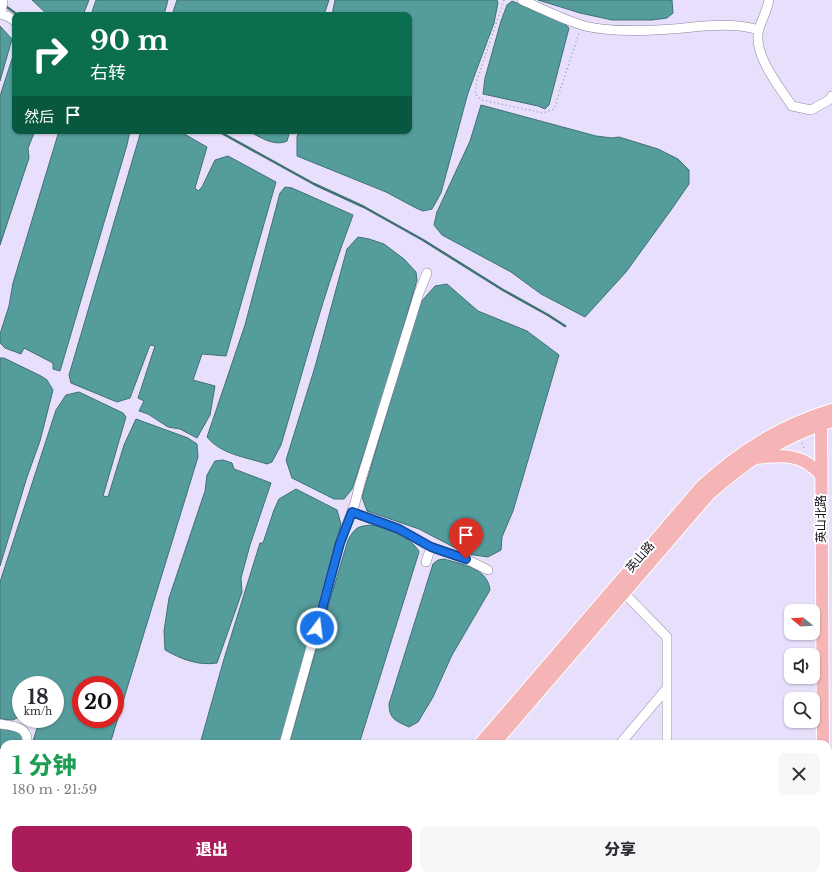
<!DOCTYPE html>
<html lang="zh">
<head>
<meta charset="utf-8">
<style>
  body { margin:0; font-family:"Libre Baskerville","Noto Sans SC",serif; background:#f7f7f7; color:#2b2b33; height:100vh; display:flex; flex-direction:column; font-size:15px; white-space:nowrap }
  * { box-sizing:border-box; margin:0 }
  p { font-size:13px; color:#7c7c81 }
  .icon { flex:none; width:22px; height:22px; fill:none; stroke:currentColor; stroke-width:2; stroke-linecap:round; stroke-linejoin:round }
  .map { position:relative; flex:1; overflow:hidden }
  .panel { position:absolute; left:0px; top:740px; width:832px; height:140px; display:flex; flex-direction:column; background:#fff; border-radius:12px 12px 0 0; box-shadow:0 1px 3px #0004 }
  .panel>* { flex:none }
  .hud { position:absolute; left:12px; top:12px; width:400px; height:122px; border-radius:8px; box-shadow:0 1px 3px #0004; background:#0b6e4f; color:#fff; overflow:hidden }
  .needle { width:26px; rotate:288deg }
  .tools { position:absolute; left:784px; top:604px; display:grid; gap:8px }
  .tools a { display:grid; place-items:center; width:36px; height:36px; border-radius:8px; background:#fff; box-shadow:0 1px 3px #0004; font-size:20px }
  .speed { position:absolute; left:12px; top:676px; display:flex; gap:8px; font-size:20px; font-weight:700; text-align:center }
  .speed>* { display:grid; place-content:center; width:52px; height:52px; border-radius:50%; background:#fff; box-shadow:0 1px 3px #0004; line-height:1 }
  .speed small { font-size:10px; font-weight:400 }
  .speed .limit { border:6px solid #d22; background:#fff; color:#111 }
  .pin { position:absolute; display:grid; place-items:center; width:34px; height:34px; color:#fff; margin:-41px -17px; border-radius:50% 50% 50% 0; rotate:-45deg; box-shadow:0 0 4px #0007 }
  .pin .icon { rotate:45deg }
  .me { position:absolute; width:44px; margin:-22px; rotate:15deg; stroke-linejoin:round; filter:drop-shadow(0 0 3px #0008) }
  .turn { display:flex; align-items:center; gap:14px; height:84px; padding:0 12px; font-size:18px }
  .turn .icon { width:52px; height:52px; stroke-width:2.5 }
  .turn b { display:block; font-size:28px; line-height:34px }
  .then { display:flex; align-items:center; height:38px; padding:0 12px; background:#0003; gap:8px; font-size:15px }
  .round { display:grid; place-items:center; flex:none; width:42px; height:42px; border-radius:8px; background:#f7f7f7 }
  .summary { display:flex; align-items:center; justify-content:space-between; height:68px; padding:0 12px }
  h1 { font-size:24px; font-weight:800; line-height:30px; color:#1e9e55 }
  .button { display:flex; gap:8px; margin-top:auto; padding:8px 12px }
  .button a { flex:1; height:46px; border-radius:8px; background:#aa1c5a; color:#fff; font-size:16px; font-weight:800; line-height:46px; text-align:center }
  .button a+a { background:#f7f7f7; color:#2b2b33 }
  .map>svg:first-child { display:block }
</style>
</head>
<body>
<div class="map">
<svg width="832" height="880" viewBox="0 0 832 880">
  <rect width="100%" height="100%" fill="#e7dffb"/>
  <!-- water -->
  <path fill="#559c9c" stroke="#407174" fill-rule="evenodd" d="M32,0H89L83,15H48Z
    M96,0H168L164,15H91Z
    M177,0H329L324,15H172Z
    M335,0H497L498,3L494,23L468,93L441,193L432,209L423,211L416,208L386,192L297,156V137L299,131H409V15H332Z
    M538,0H672L673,13L667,18L652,20H612L580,13Z
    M512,1L564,23L569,28L549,105L545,109L538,106L483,94L485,78L501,21L507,5Z
    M0,26L12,39L0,81Z
    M15,53V131H35L28,148L29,158L0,245V96L13,56Z
    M481,105L596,136L612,138L619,137L658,149L678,159L689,170V184L671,210L626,272L585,317L541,294L511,272L442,235L434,225L437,212L470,141Z
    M59,131H130L127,145L60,371L53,369V363L24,348L21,354L5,348L0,343V334L9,306L13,283Z
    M141,131H179L207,147L195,188L198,191L202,187L215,160L228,156L276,182L226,356L202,354L193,380L215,386L210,415L197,438L180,429L168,427L148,414L139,411L144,401L138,398L155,346L150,345L130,398L117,402L71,383L69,375Z
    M249,131H290L287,141C275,147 259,137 249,131Z
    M285,187L292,188L353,215C324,291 304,368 281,445L272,462L267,464C246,457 222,455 207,437L245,325L280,193Z
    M358,237L369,239L384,244L404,259L416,272L417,280L386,387L352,489L344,499H334L292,478L286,460L315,367L347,249Z
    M447,284L478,311L527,331L559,355L513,511L502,537L501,550L488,557L467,554L419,529L367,511L362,497L405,352L421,302L435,286Z
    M0,358H4L41,376L47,380L53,390L40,441L27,477L0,566Z
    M79,392L123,413L126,417L103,496L108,497L124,445L136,419L188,438L197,444L198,457L110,744H32L40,719H55V685H21V716L13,720L0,719V582L56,410L66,395ZM81,685H115V719H81Z
    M223,460L232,463L234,469L271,483L250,545L241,578L242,592L217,663C198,666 181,659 165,650L164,631L169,598L205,491L207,475L215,461Z
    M296,489L337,510L341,524L280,744H200L224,659L260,543H263L274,510L279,499Z
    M372,525C386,528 414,539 419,552L359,744H289C309,676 327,608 348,540C355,528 357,526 372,525Z
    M444,559C461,564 488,568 490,590L452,655L433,697L418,722L409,727C396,721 389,719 389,704L433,564L438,560Z
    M0,728L22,733L24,744H4V876H72L71,880H0Z
    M76,876H154L153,880H75Z
    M159,876H300L315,880H158Z"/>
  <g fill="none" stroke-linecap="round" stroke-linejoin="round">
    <!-- stream -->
    <path stroke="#407174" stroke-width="2.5" d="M4,5L18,15
      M218,131L314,184L364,207L423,240L503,290L548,315L565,326"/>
    <defs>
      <path id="minor" d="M522,0C543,9 563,20 585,26C605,31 634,31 655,30C690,29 725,20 759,30
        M769,0C767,11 762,19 759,29C752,54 779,86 792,106L811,110L829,100L832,96
        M0,14L7,16L15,21
        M1,14L3,0
        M352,512L399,529L431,547L466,559L488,570
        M426,562L431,547
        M0,724C13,726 29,726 27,744
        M284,744L340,543L355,503L360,483L419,293L427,273
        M620,744L667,688V637L624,593
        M667,744V688"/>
      <path id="major" d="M821,419L823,744
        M756,458C783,455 802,453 821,475
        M480,744L702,486C741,451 781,425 832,410
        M494,744L709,494C747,460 784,436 832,421
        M823,876V880
        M375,880L378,876
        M388,880L391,876"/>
    </defs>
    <!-- minor casing -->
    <use href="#minor" stroke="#8b849d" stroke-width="10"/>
    <!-- major casing -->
    <use href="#major" stroke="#fff" stroke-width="14"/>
    <!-- path -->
    <path stroke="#a19bb0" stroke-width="1.5" stroke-dasharray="1 3" stroke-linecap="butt" d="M504,0L477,80L475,94L482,100L543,113L554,109L579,33
      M802,443L805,450"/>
    <!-- minor -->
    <use href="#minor" stroke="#fff" stroke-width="9"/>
    <!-- major -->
    <use href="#major" stroke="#f5b4b6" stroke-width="12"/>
  </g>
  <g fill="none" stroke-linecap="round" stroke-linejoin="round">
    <defs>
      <path id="route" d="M317,628L340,543L352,512L399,529L431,547L466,559"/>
    </defs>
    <!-- route casing -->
    <use href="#route" stroke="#114b97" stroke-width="10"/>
    <!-- route -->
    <use href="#route" stroke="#1a73e8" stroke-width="7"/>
  </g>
  <g text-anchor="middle" stroke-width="4" stroke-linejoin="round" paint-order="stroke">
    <!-- street labels -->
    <g font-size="12" fill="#100e17" stroke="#fff">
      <text transform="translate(821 519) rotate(-90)" y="4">英山北路</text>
      <text transform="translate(640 557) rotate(-49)" y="4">英山路</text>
    </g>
  </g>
</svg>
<div class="tools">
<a><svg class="needle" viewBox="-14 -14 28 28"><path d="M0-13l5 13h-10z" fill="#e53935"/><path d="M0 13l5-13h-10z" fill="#7c7c81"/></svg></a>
<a><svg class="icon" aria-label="sound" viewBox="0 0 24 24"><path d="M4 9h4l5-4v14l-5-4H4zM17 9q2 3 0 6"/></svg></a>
<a><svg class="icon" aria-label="search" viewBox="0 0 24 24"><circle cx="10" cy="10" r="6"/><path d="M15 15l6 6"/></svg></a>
</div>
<div class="speed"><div>18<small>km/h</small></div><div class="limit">20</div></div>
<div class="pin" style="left:466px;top:559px;background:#d93025"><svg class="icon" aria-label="arrive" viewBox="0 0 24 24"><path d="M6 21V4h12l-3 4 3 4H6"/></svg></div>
<svg class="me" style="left:317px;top:628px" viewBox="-20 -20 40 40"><circle r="17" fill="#1a73e8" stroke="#fff" stroke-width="3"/><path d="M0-11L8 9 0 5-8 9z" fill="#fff"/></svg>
<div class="hud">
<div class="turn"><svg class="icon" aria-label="right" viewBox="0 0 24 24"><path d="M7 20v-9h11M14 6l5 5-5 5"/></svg><div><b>90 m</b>右转</div></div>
<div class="then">然后<svg class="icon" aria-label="arrive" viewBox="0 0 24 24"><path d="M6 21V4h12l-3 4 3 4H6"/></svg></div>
</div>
<section class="panel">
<div class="summary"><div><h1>1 分钟</h1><p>180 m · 21:59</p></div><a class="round"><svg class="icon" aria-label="close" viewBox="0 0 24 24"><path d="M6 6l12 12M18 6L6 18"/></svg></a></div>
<div class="button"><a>退出</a><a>分享</a></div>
</section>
</div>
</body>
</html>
